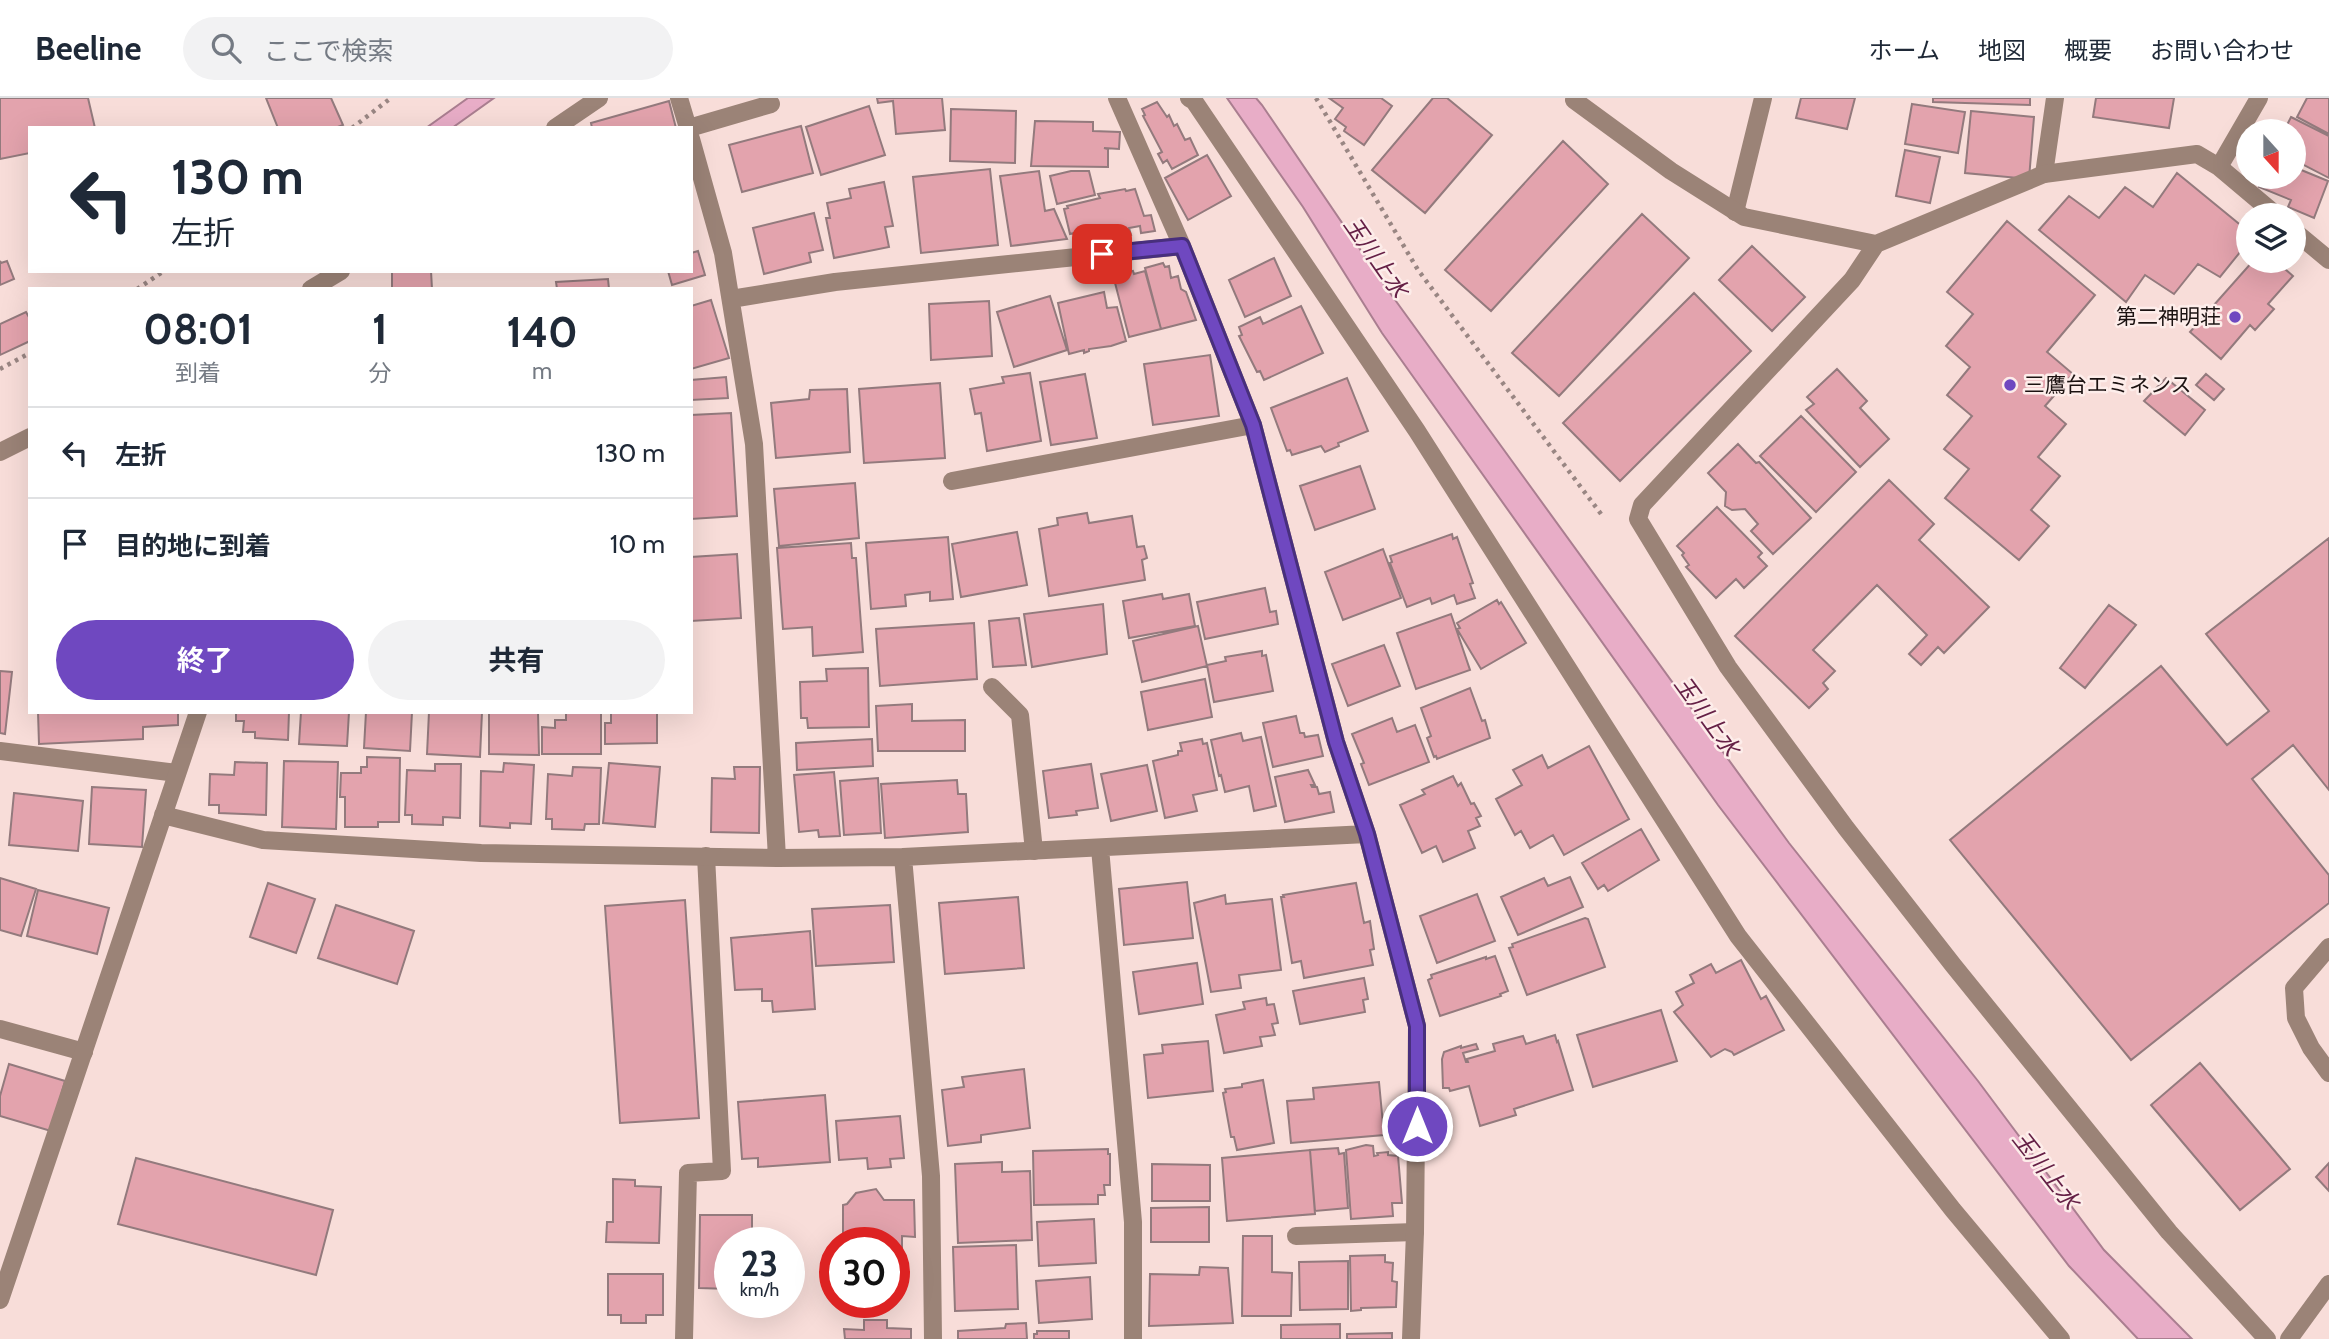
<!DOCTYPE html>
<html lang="ja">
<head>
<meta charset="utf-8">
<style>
  body { margin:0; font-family:Cabin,"Noto Sans JP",sans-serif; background:#f2f2f3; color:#1f2937; height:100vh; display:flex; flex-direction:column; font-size:26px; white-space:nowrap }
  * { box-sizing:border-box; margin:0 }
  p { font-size:23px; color:#747a83 }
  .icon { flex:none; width:38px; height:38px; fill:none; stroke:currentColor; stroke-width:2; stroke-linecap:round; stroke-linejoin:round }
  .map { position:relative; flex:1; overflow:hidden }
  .details { position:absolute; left:28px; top:189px; width:665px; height:427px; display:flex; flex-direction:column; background:#fff; border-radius:0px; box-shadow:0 7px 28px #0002 }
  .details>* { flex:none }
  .guide { position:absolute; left:28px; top:28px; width:665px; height:147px; border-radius:0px; box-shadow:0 7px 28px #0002; background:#fff; color:#1f2937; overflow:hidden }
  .needle { width:46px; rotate:159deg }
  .tools { position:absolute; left:2236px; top:21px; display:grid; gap:14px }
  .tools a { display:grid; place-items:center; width:70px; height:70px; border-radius:50%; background:#fff; box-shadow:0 7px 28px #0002; font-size:35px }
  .speed { position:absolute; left:714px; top:1129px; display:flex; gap:14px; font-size:35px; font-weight:700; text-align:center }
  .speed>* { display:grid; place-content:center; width:91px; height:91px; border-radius:50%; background:#fff; box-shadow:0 7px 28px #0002; line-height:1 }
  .speed small { font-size:18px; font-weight:400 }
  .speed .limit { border:10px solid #d22; background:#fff; color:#111 }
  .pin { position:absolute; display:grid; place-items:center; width:60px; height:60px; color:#fff; margin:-30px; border-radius:14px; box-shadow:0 4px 10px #0006 }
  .me { position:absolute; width:77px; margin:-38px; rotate:0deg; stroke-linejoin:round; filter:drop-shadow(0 0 5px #0008) }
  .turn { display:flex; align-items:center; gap:24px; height:147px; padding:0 28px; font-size:32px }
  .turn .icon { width:91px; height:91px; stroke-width:2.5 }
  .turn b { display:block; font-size:49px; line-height:60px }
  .eta { display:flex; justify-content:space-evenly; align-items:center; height:119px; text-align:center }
  .eta b { font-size:42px; font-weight:700; line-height:49px }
  .cta { display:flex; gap:14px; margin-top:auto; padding:14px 28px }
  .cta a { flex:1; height:80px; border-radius:42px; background:#6f48c0; color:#fff; font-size:28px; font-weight:700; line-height:80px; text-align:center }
  .cta a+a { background:#f2f2f3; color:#1f2937 }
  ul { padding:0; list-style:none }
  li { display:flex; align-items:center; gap:21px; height:91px; padding:0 28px; border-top:2px solid #e0e1e3 }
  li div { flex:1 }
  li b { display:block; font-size:26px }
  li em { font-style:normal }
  header { display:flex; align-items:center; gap:42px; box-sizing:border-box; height:98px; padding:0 35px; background:#fff; border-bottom:2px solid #e0e1e3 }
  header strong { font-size:33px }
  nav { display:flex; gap:38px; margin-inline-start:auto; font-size:24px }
  .search { width:490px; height:63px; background:#f2f2f3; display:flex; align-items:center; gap:18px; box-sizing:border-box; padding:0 24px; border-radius:38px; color:#747a83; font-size:26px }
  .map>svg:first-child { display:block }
</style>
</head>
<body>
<header>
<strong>Beeline</strong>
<div class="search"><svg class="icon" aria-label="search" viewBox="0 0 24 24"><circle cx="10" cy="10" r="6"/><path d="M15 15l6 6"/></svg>ここで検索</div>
<nav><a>ホーム</a><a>地図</a><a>概要</a><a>お問い合わせ</a></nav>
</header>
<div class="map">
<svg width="2329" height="1241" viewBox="0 0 2329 1241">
  <rect width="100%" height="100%" fill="#f8ddd9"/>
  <!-- water -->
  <path fill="#e8adc7" stroke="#aa7e90" stroke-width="2" d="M468,0H494L452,30H426Z
    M1227,0H1256L1262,7L1385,188L1789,745L1978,983L2104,1152L2192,1241H2138L2069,1168L1718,707L1382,235L1303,109Z"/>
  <!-- building -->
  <path fill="#e3a3ad" stroke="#937a7d" stroke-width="2" d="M0,0H88L95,30H30V55L0,61Z
    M266,0H331L343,27L335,30H278Z
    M877,0H942L945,32L896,36L893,3L878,5Z
    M1329,0H1381L1392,8L1364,47L1344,33L1346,29L1335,21L1343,10Z
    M1433,0H1447L1492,37L1425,115L1372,72Z
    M1801,0H1855L1847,31L1796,20Z
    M1933,0H2030V7L1933,4Z
    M2096,0H2174L2169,30L2093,19Z
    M2307,0H2329V36L2297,19Z
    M669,3L676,30H592L591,25Z
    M1157,4L1167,19L1169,17L1174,28L1177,26L1185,42L1190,40L1198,57L1172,71L1167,62L1163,65L1158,56L1162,54L1143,18L1145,17L1142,11Z
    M1912,6L1965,14L1958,55L1905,46Z
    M869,8L885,57L821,77L806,29Z
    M951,11L1016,13L1015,65L950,63Z
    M1971,13L2034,19L2029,81L1965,75Z
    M2291,19L2329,38V80L2294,62V33H2284Z
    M1035,23L1093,24V33L1120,34L1119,51L1104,50L1108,51V69L1031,68Z
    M801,28L813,75L742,94L729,47Z
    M1563,43L1608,86L1491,213L1445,172Z
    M1905,52L1940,59L1930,105L1896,98Z
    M1207,57L1231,98L1188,122L1165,80Z
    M2294,69L2328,83L2314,120L2288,109L2291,102L2259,89L2263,79H2294Z
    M990,71L998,147L921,155L913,79Z
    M1039,73L1045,113L1054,111L1067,141L1011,148L1000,78Z
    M1071,73H1089L1095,97L1057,106L1050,78Z
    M2177,75L2249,134V143L2220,179L2198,166L2174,196L2145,177L2126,204L2039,132L2069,98L2099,120L2125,89L2153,109Z
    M884,84L893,128L885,129L889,149L834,160L826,120H830L827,105L851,100L849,91Z
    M1125,91L1126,93L1135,91L1144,118L1151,117L1155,133L1141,135L1140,128L1129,130L1131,137L1100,141L1099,138L1075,143L1074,135L1070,136L1064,111L1068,110L1067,108L1100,100L1098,96Z
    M814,115L823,152L809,155L811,164L764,176L753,130Z
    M1642,116L1689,160L1559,298L1512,255Z
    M2007,123L2095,197L2047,254L2073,276L2045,308L2066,326L2038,359L2060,378L2031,412L2049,428L2019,462L1945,400L1969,371L1944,351L1972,318L1947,297L1970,269L1946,248L1973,216L1947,194Z
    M1752,148L1805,199L1772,233L1719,182Z
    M698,153L705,177L672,187L668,173H691V155Z
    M1274,160L1291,198L1245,219L1229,182Z
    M0,163L1,165L7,163L14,181L0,187Z
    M2253,163H2276L2293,178L2268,206L2274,211L2255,232L2250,227L2221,261L2190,234Z
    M1163,165L1165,169L1169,168L1171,180L1178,178L1181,191L1186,194L1196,222L1161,231L1145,170Z
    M392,173H431L432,191H392Z
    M1133,173L1134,176L1145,173L1161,231L1129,239L1114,181L1118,180L1117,176Z
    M608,181L609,191H557L556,184Z
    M1104,194L1107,210L1117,209L1126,243L1111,248L1089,251V253L1084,255V252L1069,256L1058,205Z
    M1694,195L1751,253L1620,383L1563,325Z
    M1050,198L1067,252L1014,269L997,214Z
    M711,202L729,260L691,271V208Z
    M989,203L992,258L931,262L929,206Z
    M1301,208L1323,255L1264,282L1260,273L1257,274L1239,238L1242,237L1239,229L1260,219L1263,226Z
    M26,214L30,221V243L0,257V226Z
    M1210,257L1219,318L1153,327L1144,266Z
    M1837,271L1867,303L1860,310L1889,341L1860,369L1806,312L1814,306L1807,299Z
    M1030,275L1041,343L987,353L981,315L975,316L970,291L1004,285L1002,279Z
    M1085,276L1097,340L1051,347L1040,284Z
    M2206,276L2224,291L2214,302L2196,287Z
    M726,279L728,300L691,302V282Z
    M1347,280L1368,333L1338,345L1339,348L1325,354L1321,348L1292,357L1290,352L1287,353L1271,310Z
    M2166,280L2205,312L2185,337L2144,303Z
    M940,285L945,360L864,365L859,291Z
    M847,291L850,354L776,360L771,305L809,301L810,292Z
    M731,315L737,418L691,421V317Z
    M1801,318L1856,374L1816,414L1760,358Z
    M1738,346L1756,365L1759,364L1811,420L1773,456L1751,433L1758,426L1745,411L1732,412L1725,408L1726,394L1708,375Z
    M1360,368L1375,411L1315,432L1300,388Z
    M1889,382L1934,426L1919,442L1989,509L1944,555L1938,549L1921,567L1909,556L1927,537L1877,487L1813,552L1835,573L1823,585L1828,591L1809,610L1735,538Z
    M855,385L859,440L779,448L774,391Z
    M1717,409L1762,455L1758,459L1767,468L1744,490L1736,481L1716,500L1686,469L1689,467L1682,457L1684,455L1677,448Z
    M1087,415L1089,425L1132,418L1137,449L1144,448L1147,460L1142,462L1145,482L1049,498L1039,431L1058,427L1057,420Z
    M1017,434L1027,487L961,499L952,446Z
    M1452,436L1453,441L1457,439L1473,485L1470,486L1475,500L1457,506L1454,497L1432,506L1430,500L1407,509L1390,465L1392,464L1390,458Z
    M948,439L953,501L930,503V494L905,497L906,508L871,511L866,445Z
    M2329,440V692L2293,647L2252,681L2329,777V805L2131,962L1950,742L2161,568L2227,647L2269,613L2206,536Z
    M851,445L852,460H856L863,554L813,558L812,529L783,531L777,450Z
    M1383,451L1401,500L1343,522L1325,474Z
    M737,456L741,520L691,523V459Z
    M1265,490L1270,514L1276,513L1278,526L1205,541L1197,504Z
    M1162,496L1163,501L1189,496L1195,528L1129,540L1123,503Z
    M1497,502L1499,506L1501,504L1526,545L1481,571L1457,531L1460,530L1457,525Z
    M1103,506L1107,556L1032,569L1024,516Z
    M2109,507L2136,527L2085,590L2060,570Z
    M1451,516L1470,572L1416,591L1397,535Z
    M1019,520L1026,567L993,569L989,523Z
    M974,525L977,581L880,588L876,531Z
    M1198,528L1207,568L1142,584L1133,543Z
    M1384,547L1400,588L1348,608L1332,566Z
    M1262,553V558L1266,557L1273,593L1214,604L1207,567L1226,563L1225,559Z
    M868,570L869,629L808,630L807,620H801L800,584L827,583L826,571Z
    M0,573L12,574L5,636L0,635Z
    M1205,581L1212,619L1148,632L1141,594Z
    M1470,590L1482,623L1485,622L1490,640L1437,661L1436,658L1434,659L1427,640L1431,638L1421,610Z
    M912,606V623L965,622V653H878L876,608Z
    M38,614H178V627L143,629V641L39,646Z
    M236,614H289L288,642L255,640V634H243L244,623H236Z
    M301,614H349L347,648L299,646Z
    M366,614H412L410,653L364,650Z
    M429,614H482L480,659L427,656Z
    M489,614H538L539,657L489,656Z
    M566,614H601V656H542V629L555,630V622H566Z
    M611,614H657V645L605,646V625H611Z
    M1296,618L1300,635H1304L1305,639L1318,637L1323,658L1273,669L1263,625Z
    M1392,620L1397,634L1415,627L1429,664L1369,687L1361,666L1364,665L1352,636Z
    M1241,635L1243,643L1261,639L1276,708L1254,713L1249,688L1225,694L1221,677L1219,678L1211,642Z
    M872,641L873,668L797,672L796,645Z
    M1202,641L1203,646L1207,645L1217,692L1193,697L1197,713L1165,720L1153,663L1178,657V653H1182L1180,645Z
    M1589,648L1629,721L1564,757L1553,737L1530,750L1521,733L1515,737L1496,701L1522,687L1513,672L1542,657L1548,670Z
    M367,659L400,660L399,724H378V729H345V699H340L341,675H361V669H367Z
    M284,663L338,664L336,731L282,729Z
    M235,664L267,665L266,717L219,715V707H209L210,676L234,677Z
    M504,665L534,667L531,726L510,725V730L480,728L481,673L503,674Z
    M609,665L660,669L655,729L603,725Z
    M435,666H461L460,720L443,719V727L412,726V717H405L407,672L435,673Z
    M1091,666L1098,710L1076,713L1077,717L1049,720L1043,673Z
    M1147,667L1157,713L1111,723L1101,676Z
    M573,669L601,670L599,726H585L584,732L552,731V721H546L548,676L572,678Z
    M734,669H760L759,735L711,734L712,680L735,681Z
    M1308,672L1315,687H1311L1312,689H1317L1319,696L1330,694L1334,714L1285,724L1275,679Z
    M834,674L840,738L819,739L818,732L799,734L794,677Z
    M1453,678L1458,688L1461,685L1471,706L1474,705L1481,718L1476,720L1480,728L1468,733L1475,750L1443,764L1436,748L1422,755L1400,707L1425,696L1422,692Z
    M878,680L881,735L844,737L840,683Z
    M957,682L958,696H966L968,734L885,740L881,686Z
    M92,689L146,692L142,749L89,746Z
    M14,695L83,703L78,753L9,747Z
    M1641,731L1659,762L1608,793L1604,787L1598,791L1582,765Z
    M1570,779L1583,809L1518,837L1501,799L1544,780L1548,788Z
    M0,780L36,791L21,838L0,832Z
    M1187,784L1193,840L1124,847L1119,791Z
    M268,785L315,801L296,855L250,839Z
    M1356,785L1364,825L1370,823L1374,851L1370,852L1373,867L1304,880L1301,863L1292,865L1281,799H1284L1283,797Z
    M38,792L109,810L97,856L27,838Z
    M1477,796L1495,843L1437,865L1420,818Z
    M1225,797L1226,806L1272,801L1281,872L1239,877L1241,890L1211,894L1194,805Z
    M1018,799L1024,870L945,876L939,805Z
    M685,802L699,1020L620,1025L605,808Z
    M336,807L414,833L397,886L318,860Z
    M890,807L894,864L816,868L812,811Z
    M1585,820L1588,821L1605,869L1527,897L1509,850L1513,849L1512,846Z
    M810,833L815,911L773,914L772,903H762V891L735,892L731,840Z
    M1495,858L1508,893L1500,896L1501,898L1440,918L1428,882L1432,880L1431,877L1486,859V861Z
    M1741,862L1761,901L1766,898L1784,932L1734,957L1732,954L1725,951L1711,959L1674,914L1683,907L1676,894L1694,885L1690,877L1711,866L1716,875Z
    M1197,865L1203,906L1139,916L1133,874Z
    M1364,880L1368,901L1363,902L1365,914L1300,926L1293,893Z
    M1266,900L1267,907L1274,906L1278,925L1272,926L1275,937L1260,939L1262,948L1224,955L1216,917L1245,911L1243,904Z
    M1661,912L1677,963L1593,989L1577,937Z
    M1555,937L1557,944L1558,943L1573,992L1514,1011L1516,1017L1480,1028L1469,988L1450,993L1449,990H1443L1442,961L1444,954L1461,948V950L1476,946L1478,951L1463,955L1466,964H1468L1467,961L1495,953L1493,946L1523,938L1526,946Z
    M1208,943L1213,993L1148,1000L1144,957L1163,955L1162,947Z
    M2200,965L2290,1071L2240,1112L2151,1007Z
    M9,966L65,983L51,1033L0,1018V998Z
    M1024,971L1030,1030L981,1037V1044L948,1048L942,992L964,989L962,979Z
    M1263,982L1274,1045L1237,1052L1234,1039H1231L1223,995L1226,994L1225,991L1242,989V986Z
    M1379,984L1384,1037L1291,1045L1287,1003L1314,1001L1313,990Z
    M825,997L830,1064L758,1069V1060L742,1061L738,1004Z
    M900,1018L904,1060L890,1061L891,1069L868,1071L867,1060L839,1062L836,1023Z
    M1366,1047L1373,1048L1374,1058L1378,1057L1377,1055L1388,1054V1057L1398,1058L1402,1105H1392L1393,1118L1351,1121L1346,1052Z
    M1338,1050L1339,1056L1344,1055L1348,1110L1315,1113L1310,1052Z
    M1108,1051V1056H1110V1087H1104L1105,1097H1098V1106L1034,1107L1033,1053Z
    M1310,1052L1315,1116L1227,1123L1222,1060Z
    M136,1060L333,1112L316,1177L118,1126Z
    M1002,1064V1074L1030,1073L1032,1142L958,1145L955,1066Z
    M2329,1065V1093L2316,1079Z
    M1152,1066L1210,1067V1103H1152Z
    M613,1081L635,1082V1088L661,1089L659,1145L606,1144L607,1124H613Z
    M876,1091L884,1102H914L915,1139L902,1138V1149H894V1144H843V1107L847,1106L856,1095Z
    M1209,1109V1144H1151V1110Z
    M700,1117H752V1144H730V1191L699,1190Z
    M1094,1121L1096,1165L1039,1168L1037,1124Z
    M1243,1138H1272V1174L1292,1175L1291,1218H1242Z
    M1016,1147L1018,1211L955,1213L953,1149Z
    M1385,1157V1164L1393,1165L1392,1183L1397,1184L1396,1209L1361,1210V1212L1351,1213L1350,1158Z
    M1348,1163V1211L1300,1212L1299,1164Z
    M1200,1169L1228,1170L1233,1225L1149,1228L1150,1176L1199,1177Z
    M608,1176H663V1217H646V1225H621V1217H608Z
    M1090,1179L1092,1221L1039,1225L1036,1183Z
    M864,1222H887V1230L911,1231V1241H845L844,1231L864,1232Z
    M1026,1225L1027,1241H958V1233L1005,1230L1006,1226Z
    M1340,1226V1241H1281V1227Z
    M1037,1233H1069V1241H1034V1236H1037Z
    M1392,1235V1241H1347V1236Z"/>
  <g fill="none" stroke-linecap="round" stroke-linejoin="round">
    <!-- path -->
    <path stroke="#998683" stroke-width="4.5" stroke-dasharray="3.5 5" stroke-linecap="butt" d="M1316,0L1418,172L1604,420
      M352,30L391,0
      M137,191L164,173
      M0,271L30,255"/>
    <!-- service -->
    <path stroke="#9b8377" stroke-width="18" d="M1189,0L1194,3L1417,333L1738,838L1953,1112L2061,1241
      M555,30L599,0
      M689,30L771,6
      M2044,76L2055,0
      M1735,114L1763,0
      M311,191L341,173
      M0,354L30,339
      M952,383L1253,327
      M992,589L1020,617L1034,753
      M0,653L177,675
      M2329,849L2294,890L2296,920L2311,950L2329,975
      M0,931L84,954
      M1296,1138L1415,1134
      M684,1241L688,1075L722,1073L706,758
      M2289,1241L2329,1186"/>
    <!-- minor -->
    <path stroke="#9b8377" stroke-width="18" d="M679,0L688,30
      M1117,0L1182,148L1253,327L1336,644L1367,736L1417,928L1415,1134L1411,1241
      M1575,0L1574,2L1671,73L1744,119L1876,146L2044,76L2197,56L2219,69L2276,117
      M691,41L723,155L754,346L777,760
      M2219,69L2259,0
      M2294,133L2329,162
      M1876,146L1852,182L1642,407L1638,421L1728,569L1846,730L1953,867L2169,1134L2267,1241
      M731,201L835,184L1182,148
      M163,717L263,742L481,755L777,760L903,759L1367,736
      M1100,750L1133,1124V1241
      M903,759L931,1078L933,1241
      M0,1202L198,614"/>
  </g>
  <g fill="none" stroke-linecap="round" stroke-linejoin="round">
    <defs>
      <path id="route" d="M1102,156L1182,148L1253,327L1336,644L1367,736L1417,928V1028"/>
    </defs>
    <!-- route casing -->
    <use href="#route" stroke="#482f7d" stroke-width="18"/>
    <!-- route -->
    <use href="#route" stroke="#6f48c0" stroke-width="12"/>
  </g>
  <!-- markers -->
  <g fill="#6f48c0" stroke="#fdedea" stroke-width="2.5">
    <circle cx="2235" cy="219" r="7"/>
    <circle cx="2010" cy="287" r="7"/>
  </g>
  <g text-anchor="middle" stroke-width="5" stroke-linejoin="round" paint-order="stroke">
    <!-- poi labels -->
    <g font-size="21" fill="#1b1211" stroke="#fdedea" text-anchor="end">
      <text x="2221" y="226">第二神明荘</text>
      <text x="2024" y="294" text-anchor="start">三鷹台エミネンス</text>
    </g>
    <!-- water labels -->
    <g font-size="23" font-style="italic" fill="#652046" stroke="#fdedea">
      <text transform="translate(1376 159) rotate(55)" y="8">玉川上水</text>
      <text transform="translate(1707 618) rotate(54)" y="8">玉川上水</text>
      <text transform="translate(2046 1072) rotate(52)" y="8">玉川上水</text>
    </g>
  </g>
</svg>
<div class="tools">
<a><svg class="needle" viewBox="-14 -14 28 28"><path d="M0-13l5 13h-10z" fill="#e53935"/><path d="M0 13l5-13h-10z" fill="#747a83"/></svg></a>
<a><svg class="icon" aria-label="layers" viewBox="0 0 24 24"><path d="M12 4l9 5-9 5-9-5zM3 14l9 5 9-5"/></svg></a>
</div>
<div class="speed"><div>23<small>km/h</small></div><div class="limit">30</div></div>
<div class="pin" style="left:1102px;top:156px;background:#d93025"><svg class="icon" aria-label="arrive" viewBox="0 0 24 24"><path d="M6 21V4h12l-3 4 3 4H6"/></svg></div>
<svg class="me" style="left:1417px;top:1028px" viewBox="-20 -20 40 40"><circle r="17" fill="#6f48c0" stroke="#fff" stroke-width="3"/><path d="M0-11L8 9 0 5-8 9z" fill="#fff"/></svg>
<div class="guide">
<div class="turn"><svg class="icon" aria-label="left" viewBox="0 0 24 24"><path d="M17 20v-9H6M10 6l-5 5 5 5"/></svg><div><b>130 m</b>左折</div></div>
</div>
<section class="details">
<div class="eta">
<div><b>08:01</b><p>到着</p></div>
<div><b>1</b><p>分</p></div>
<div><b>140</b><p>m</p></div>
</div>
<ul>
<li><svg class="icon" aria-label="left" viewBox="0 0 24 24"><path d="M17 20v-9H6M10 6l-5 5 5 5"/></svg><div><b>左折</b></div><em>130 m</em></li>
<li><svg class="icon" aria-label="arrive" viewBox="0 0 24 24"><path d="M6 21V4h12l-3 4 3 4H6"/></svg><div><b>目的地に到着</b></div><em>10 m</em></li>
</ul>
<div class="cta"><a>終了</a><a>共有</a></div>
</section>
</div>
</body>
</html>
